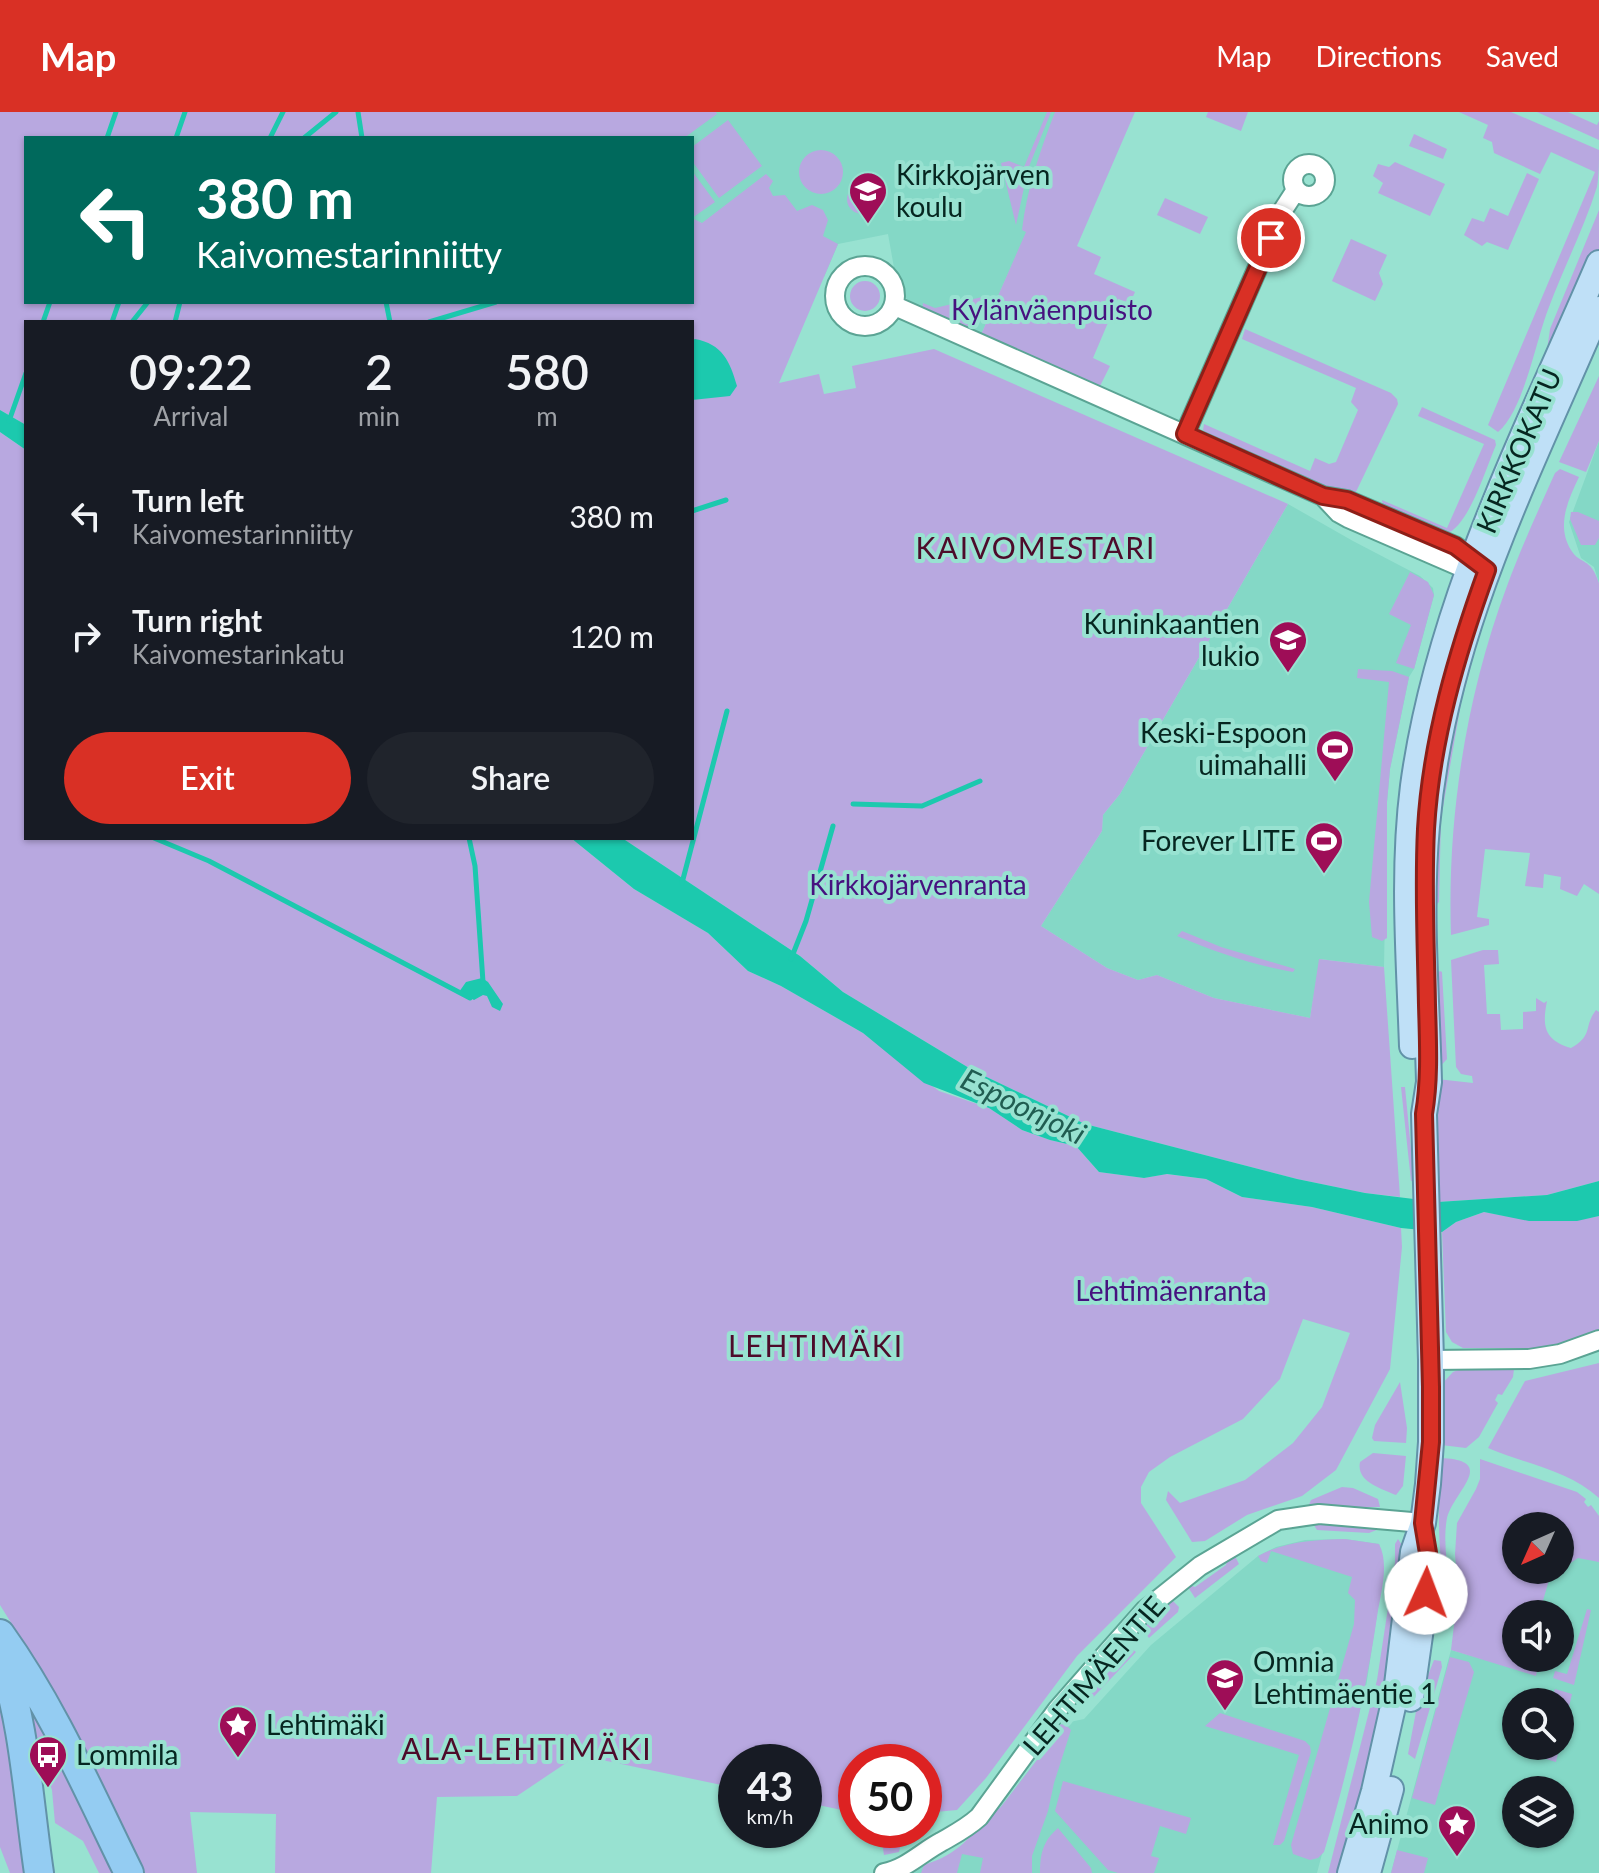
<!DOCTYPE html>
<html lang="en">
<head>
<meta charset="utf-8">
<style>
  body { margin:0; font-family:Lato,sans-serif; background:#20242c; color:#f1f3f6; height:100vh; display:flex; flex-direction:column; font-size:30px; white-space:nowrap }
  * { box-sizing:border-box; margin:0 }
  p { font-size:26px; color:#9ea1a6 }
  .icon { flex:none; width:44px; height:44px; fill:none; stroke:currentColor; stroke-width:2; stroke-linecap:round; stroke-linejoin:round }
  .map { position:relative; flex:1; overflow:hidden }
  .side { position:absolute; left:24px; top:208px; width:670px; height:520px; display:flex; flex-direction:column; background:#171b24; border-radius:0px; box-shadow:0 2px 6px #0004 }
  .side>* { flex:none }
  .top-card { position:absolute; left:24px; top:24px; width:670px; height:168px; border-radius:0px; box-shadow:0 2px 6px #0004; background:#00695c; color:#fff; overflow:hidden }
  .needle { width:52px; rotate:225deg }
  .fabs { position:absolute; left:1502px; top:1400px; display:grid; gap:16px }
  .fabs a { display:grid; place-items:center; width:72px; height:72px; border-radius:50%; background:#171b24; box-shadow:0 2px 6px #0004; font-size:40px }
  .speed { position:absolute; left:718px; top:1632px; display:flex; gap:16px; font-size:40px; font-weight:700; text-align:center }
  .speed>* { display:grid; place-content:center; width:104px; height:104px; border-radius:50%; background:#171b24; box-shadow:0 2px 6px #0004; line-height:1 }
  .speed small { font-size:20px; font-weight:400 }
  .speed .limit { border:12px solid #d22; background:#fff; color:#111 }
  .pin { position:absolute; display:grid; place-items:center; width:68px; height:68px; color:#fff; margin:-34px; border:4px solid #fff; border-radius:50%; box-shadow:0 2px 8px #0007 }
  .me { position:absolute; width:88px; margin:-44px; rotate:2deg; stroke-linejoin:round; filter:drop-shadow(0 0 6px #0008) }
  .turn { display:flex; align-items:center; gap:28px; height:168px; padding:0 40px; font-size:36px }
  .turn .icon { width:104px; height:104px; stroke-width:2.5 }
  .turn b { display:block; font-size:56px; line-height:68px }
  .eta { display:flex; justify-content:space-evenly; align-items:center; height:136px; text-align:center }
  .eta b { font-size:48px; font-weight:600; line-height:56px }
  .button { display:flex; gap:16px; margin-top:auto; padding:16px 40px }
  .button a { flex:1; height:92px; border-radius:48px; background:#d93025; color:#fff; font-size:32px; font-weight:600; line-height:92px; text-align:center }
  .button a+a { background:#20242c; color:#f1f3f6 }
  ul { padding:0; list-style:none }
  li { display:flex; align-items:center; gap:24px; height:120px; padding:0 40px }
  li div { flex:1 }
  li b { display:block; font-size:30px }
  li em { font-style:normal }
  header { display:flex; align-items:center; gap:48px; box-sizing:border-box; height:112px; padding:0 40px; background:#d93025; color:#fff }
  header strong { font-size:38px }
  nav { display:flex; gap:44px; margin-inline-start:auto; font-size:28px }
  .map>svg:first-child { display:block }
</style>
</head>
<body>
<header>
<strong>Map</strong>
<nav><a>Map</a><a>Directions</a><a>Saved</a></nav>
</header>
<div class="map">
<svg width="1599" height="1761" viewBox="0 0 1599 1761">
  <rect width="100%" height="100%" fill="#98e2d1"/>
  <!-- built -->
  <path fill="#84d8c6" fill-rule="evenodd" d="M556,0H1080L980,225L913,193L906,186L896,167L888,122L838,132L824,165L692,107V26H575Z
    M1599,329V471L1594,455L1581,446L1569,410Z
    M1288,392L1353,429L1420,464L1433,476L1434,483L1414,557L1409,565L1390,657L1387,690L1384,855L1320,847L1310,906L1214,886L1157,863L1138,868L1107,856L1041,814L1102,719L1103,703L1120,682Z
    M1345,1427L1379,1432L1384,1456L1366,1575L1317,1761H898L943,1747L959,1738L992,1697L1000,1696L1057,1622L1056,1613L1084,1607L1151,1533L1258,1444L1276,1435L1305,1428Z
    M1560,1430L1599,1442V1761H1391L1451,1538L1482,1547L1526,1458H1560ZM1516,1502H1560V1546H1516ZM1516,1590H1560V1634H1516ZM1516,1678H1560V1722H1516Z"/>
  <!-- green -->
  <path fill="#b8a8e0" d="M0,0H716L717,2L684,26H26V190H692V59L715,90L692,106L702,111L766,62L773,69L769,76L773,84L785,83L797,99L812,93L823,98L828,108L823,124L838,132L779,271L819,262L824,282L856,276L852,254L934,237L1288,392L1120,682L1103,703L1102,719L1041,814L1107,856L1138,868L1157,863L1214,886L1310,906L1319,847L1384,855L1400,1085L1365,1081L1297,1067L1085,1012L974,959L843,880L800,844L622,726H692V210H26V313L0,298Z
    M1047,0H1051L1028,57L1016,113L1001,51L1009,49L1024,55Z
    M1055,0H1135L1077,134L1101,145L1094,162L1135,180L1130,191L1118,187L1093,246L1110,254L1099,276L980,225L1026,120L1022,118C1027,76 1040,39 1055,0Z
    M1208,0H1248L1241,19L1206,5Z
    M1459,0H1511L1599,38C1599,50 1599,64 1597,75C1584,116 1564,155 1549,195C1536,227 1524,299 1498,320L1488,313L1595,60L1551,40L1540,62L1494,41L1492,30L1483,26L1488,13Z
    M1537,0H1568L1597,13L1599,9V28Z
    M728,8L762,54L719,86L692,49V35Z
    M1414,22L1447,37L1443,47L1409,34Z
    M799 60a22 22 0 1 1 44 0a22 22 0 1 1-44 0Z
    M1395,50L1445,72L1430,104L1378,81L1383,71L1373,64L1378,52L1389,55Z
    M1527,61L1539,67L1508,138L1487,130L1482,134L1464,123L1472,106L1484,110L1490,96L1508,104Z
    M847 87a15 15 0 1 1 30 0a15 15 0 1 1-30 0Z
    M1165,86L1208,105L1200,122L1157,103Z
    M1599,98V139L1553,249L1546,245L1550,217Z
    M1351,127L1387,143L1379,161L1383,172L1375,189L1332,169Z
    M850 184a15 15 0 1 1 30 0a15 15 0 1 1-30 0Z
    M982,185L969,214L964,218L922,200L923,191L935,196Z
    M1245,217L1391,281L1397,287L1398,292L1355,382L1351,385L1211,325L1203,318L1204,312L1310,359L1315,346L1329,352L1336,350L1358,298L1351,290L1356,276L1242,227Z
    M1599,264V329L1586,360L1559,350Z
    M1422,295L1495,328L1496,333C1486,356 1469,414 1446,422L1383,395L1382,388L1447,416L1484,332L1418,304Z
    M0,320L26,338V726H571L634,777L708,821L748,859L781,874L863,921L939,979L989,996L1022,1018L1050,1028L1076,1034L1099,1060L1144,1066L1166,1062L1206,1067L1242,1085L1312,1095L1401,1116L1402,1135L1390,1257L1336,1358L1302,1384L1247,1403L1205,1429L1192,1430L1166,1388L1168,1379L1180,1391L1245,1368L1293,1331L1322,1295L1350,1221L1303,1207L1280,1267L1243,1307L1170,1345L1149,1360L1141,1375V1391L1176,1445L1077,1544L986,1666L957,1698L924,1701V1650H856V1701L804,1690V1650H736V1676L578,1643L517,1684L437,1685L431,1761H275L276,1702L190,1700L197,1761H138L61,1591L0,1493Z
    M1560,357L1579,365C1568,388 1556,414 1571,438C1581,454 1590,444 1599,471V782L1584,772L1577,784L1560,777L1561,765L1544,762L1543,776L1525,774L1530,741L1485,737L1477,805L1489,807V813L1451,823C1447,705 1466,584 1507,474C1521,436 1538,399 1555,361Z
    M1571,400H1578L1599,409V426L1595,433H1581L1570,407Z
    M1410,460L1428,470L1434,483L1414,557L1396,551L1411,513L1389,502Z
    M1482,506L1483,510L1461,591L1441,707L1439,790L1434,795L1432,706L1451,588Z
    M1358,557L1392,559L1409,565L1390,657L1387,690V826L1382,829L1372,825L1369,790L1389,570L1357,566Z
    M1182,819L1221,835L1295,857L1293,860C1252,853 1216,840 1177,824Z
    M1483,838H1498L1499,852L1484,853L1487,902H1500L1501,918L1523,917V900L1536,899V886L1544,891L1547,889C1542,914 1544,928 1571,936C1594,923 1583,915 1596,898L1599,900V1069L1547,1083L1438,1090L1437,967L1473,971L1472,964L1461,962L1456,955L1451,848Z
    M1440,859L1442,860L1447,947L1437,958L1434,863Z
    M1405,975L1414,1069H1411L1401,975Z
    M1484,1100C1524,1108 1560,1113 1599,1104V1222L1548,1236H1463L1452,1230L1446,1220L1442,1120L1456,1110Z
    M1599,1251V1386C1568,1358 1525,1352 1488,1336L1525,1269Z
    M1461,1257H1514L1513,1265L1502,1283L1498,1282L1495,1288L1498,1291L1479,1325L1466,1336L1441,1333V1273L1453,1260Z
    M1400,1270L1407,1316L1406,1331L1374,1329L1372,1326L1375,1313Z
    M1373,1341L1406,1344L1403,1374L1396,1383C1381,1376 1356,1370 1360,1350Z
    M1440,1346C1499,1348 1454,1379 1447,1406C1443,1427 1447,1450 1449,1471L1443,1470C1438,1428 1438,1388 1440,1346Z
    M1480,1347L1577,1380L1586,1387L1584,1390L1588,1395L1591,1393L1599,1404V1450L1578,1446L1569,1452L1560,1449V1414H1516V1458H1552L1539,1502H1516V1546H1526L1525,1550L1538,1554L1536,1564L1451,1538L1458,1480L1455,1442L1457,1411L1476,1377L1480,1367Z
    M1342,1375L1353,1376L1378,1387L1380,1395H1308L1311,1388Z
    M1312,1410L1378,1415L1379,1417L1369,1421L1317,1418Z
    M1345,1427L1379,1432C1390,1453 1380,1483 1377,1505C1365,1585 1347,1663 1324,1740L1318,1746L1310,1748L1293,1742L1291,1733L1354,1512L1355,1488L1348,1481L1352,1465L1271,1439L1267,1451L1261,1449L1258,1444C1286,1429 1313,1428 1345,1427Z
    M1398,1427L1405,1438L1391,1577L1344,1761H1328L1377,1568L1395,1450V1432Z
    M1233,1440L1239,1452L1195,1486L1186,1472L1195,1475L1226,1453L1228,1443Z
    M1170,1486L1179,1495L1178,1500L1149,1526L1139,1513Z
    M1587,1497L1591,1498L1574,1573L1553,1566L1555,1559L1567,1562Z
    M1123,1530L1136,1540L1086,1593L1078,1583L1087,1582L1119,1544V1534Z
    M1450,1545L1469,1550L1474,1560L1435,1693L1412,1686Z
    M1434,1548L1441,1549L1442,1555L1415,1647L1408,1642L1418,1589Z
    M0,1574L29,1761H10L0,1735Z
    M1555,1577L1572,1582L1556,1650L1536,1644L1538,1635L1547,1638L1549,1634H1560V1590H1551Z
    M26,1588H31L115,1761H99L83,1729L55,1711L52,1678L32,1622Z
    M1220,1601L1305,1629L1310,1634L1311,1640L1284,1729L1280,1733H1273L1299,1643L1205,1614Z
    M1065,1612L1071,1618L1054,1671L1048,1699L1032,1744V1761H980L983,1746L962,1742L957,1761H921L924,1753C959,1742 971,1725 992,1697L1000,1696L1057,1622L1056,1613Z
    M1063,1669L1191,1706L1186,1722L1160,1714L1151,1744L1159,1746L1154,1761H1118L1108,1758L1055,1699Z
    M1058,1716L1091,1756L1092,1761H1040C1040,1742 1043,1729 1058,1716Z
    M880,1718H904L899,1740L884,1743Z
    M1397,1738L1428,1746L1424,1761H1391Z"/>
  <!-- water -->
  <path fill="#1cc9ae" d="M695,227C722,232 730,249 737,274L730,284L692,288V228Z
    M0,298L26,313V338L0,320Z
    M571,726H622L800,844L843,880L974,959L1085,1012L1297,1067L1365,1081L1438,1090L1547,1083L1599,1069V1104L1577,1109H1529L1484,1100L1456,1110L1442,1120L1401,1116L1312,1095L1242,1085L1206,1067L1167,1062L1144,1066L1099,1060L1076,1034L1050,1028L1022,1018L989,996L924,971L863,921L781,874L748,859L708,821L634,777Z
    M482,866L488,870L503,892L500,899L492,895L487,884L483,883L474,888L459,880L466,870Z"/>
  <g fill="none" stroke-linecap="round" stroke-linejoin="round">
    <!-- stream -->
    <path stroke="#1cc9ae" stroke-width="5" d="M358,0L362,26
      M107,26L116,0
      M176,26L185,0
      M270,26L283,0
      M304,26L336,0
      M386,190L390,210
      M43,210L50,190
      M112,210L119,190
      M132,210L148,190
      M175,210L180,190
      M429,210L496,190
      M9,309L26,261
      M692,399L726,388
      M853,692L922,694L980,669
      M154,726L209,749L470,886
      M469,726L475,754L483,870
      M682,771L727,599
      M791,847L806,809L833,714"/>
    <defs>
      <path id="minor" d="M1293 68a16 16 0 1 1 32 0a16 16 0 1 1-32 0Z
        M835 184a30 30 0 1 1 60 0a30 30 0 1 1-60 0Z
        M895,194L1323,384L1347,388L1455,434L1482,453
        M1185,322L1283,98L1296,78
        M1323,384L1339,401L1348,406L1468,458H1480
        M1431,1248L1529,1247L1560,1242L1599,1228
        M884,1761C906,1757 922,1740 941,1730C955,1722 967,1716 979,1705L1057,1598L1099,1550L1145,1498L1200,1454L1278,1408L1319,1402L1423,1411"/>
      <path id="major" d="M1412,934C1409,847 1402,760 1413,674C1438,489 1526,321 1599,151
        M1411,1587L1426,1481L1427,1449
        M1350,1761L1374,1679L1396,1581L1413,1440L1423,1411L1428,1372L1431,1330V1248L1424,1002L1429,970C1427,886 1419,798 1427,714C1443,525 1526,368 1599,197
        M1368,1761L1391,1677"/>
      <path id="highway" d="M0,1522C53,1596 89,1680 129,1761
        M0,1540C25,1611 28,1687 39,1761"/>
    </defs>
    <!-- minor casing -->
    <use href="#minor" stroke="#5ba494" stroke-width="22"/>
    <!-- major casing -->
    <use href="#major" stroke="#6292a8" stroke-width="28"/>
    <!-- highway casing -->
    <use href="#highway" stroke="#6292a8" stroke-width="32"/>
    <!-- minor -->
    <use href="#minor" stroke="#fff" stroke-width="18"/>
    <!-- major -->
    <use href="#major" stroke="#bfe0f7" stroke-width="24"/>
    <!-- highway -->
    <use href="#highway" stroke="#94ccf2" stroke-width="28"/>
  </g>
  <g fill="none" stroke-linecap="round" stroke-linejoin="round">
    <defs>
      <path id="route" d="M1271,126L1185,322L1323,384L1347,388L1455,434L1487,458C1457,541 1431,628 1426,717C1423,776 1426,835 1427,893C1428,930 1430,966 1424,1002L1431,1275V1330L1423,1411L1428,1441L1426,1481"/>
    </defs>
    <!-- route casing -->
    <use href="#route" stroke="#8d1f18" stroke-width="20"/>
    <!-- route -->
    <use href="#route" stroke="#d93025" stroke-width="14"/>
  </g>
  <!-- icons -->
  <defs>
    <symbol id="school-pin" viewBox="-11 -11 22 30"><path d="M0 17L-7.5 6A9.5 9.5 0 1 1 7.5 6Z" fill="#9e0d57" stroke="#98e2d1"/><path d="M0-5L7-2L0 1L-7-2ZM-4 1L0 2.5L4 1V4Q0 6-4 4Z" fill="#fff"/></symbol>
    <symbol id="stadium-pin" viewBox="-11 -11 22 30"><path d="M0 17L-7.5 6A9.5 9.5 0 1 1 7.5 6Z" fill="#9e0d57" stroke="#98e2d1"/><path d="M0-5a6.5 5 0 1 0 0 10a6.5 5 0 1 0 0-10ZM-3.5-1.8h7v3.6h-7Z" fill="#fff"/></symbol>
    <symbol id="sight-pin" viewBox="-11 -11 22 30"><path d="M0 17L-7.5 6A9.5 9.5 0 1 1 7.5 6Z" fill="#9e0d57" stroke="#98e2d1"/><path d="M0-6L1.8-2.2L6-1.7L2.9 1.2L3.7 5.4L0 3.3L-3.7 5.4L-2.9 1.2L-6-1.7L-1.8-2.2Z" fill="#fff"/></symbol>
    <symbol id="bus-pin" viewBox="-11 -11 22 30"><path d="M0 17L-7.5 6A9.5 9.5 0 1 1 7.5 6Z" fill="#9e0d57" stroke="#98e2d1"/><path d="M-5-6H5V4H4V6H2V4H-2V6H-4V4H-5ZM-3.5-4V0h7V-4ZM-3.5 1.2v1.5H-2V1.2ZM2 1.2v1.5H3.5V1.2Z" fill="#fff"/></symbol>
  </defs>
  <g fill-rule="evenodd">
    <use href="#school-pin" x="846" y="57" width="44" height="60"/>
    <use href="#school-pin" x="1266" y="506" width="44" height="60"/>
    <use href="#stadium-pin" x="1313" y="615" width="44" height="60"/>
    <use href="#stadium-pin" x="1302" y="707" width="44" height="60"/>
    <use href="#school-pin" x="1203" y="1544" width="44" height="60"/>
    <use href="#sight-pin" x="216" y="1591" width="44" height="60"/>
    <use href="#bus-pin" x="26" y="1621" width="44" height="60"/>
    <use href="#sight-pin" x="1435" y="1690" width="44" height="60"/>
  </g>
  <g text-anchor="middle" stroke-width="8" stroke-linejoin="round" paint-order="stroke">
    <!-- poi labels -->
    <g font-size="28" fill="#062620" stroke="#98e2d1" text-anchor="start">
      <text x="896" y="73">Kirkkojärven<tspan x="896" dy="32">koulu</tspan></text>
      <text x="1260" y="522" text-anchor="end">Kuninkaantien<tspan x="1260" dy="32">lukio</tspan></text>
      <text x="1307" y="631" text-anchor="end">Keski-Espoon<tspan x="1307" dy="32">uimahalli</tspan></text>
      <text x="1296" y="739" text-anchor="end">Forever LITE</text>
      <text x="1253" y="1560">Omnia<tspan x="1253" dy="32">Lehtimäentie 1</tspan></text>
      <text x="266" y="1623">Lehtimäki</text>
      <text x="76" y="1653">Lommila</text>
      <text x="1429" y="1722" text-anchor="end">Animo</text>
    </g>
    <!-- park labels -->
    <g font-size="28" fill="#46127f" stroke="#98e2d1">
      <text x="1052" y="208">Kylänväenpuisto</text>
      <text x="918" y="783">Kirkkojärvenranta</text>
      <text x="1171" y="1189">Lehtimäenranta</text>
    </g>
    <!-- street labels -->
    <g font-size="28" fill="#062620" stroke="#98e2d1">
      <text transform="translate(1519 339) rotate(-67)" y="10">KIRKKOKATU</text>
      <text transform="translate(1094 1564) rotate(-49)" y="10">LEHTIMÄENTIE</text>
    </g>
    <!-- neighbourhood labels -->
    <g font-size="30" letter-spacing="2" fill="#4d0b2a" stroke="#98e2d1">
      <text x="1036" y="447">KAIVOMESTARI</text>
      <text x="816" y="1245">LEHTIMÄKI</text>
      <text x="527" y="1648">ALA-LEHTIMÄKI</text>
    </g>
    <!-- water labels -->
    <g font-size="30" font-style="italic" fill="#205d51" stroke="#98e2d1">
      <text transform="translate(1023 995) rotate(26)" y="10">Espoonjoki</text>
    </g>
  </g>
</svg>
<div class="fabs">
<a><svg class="needle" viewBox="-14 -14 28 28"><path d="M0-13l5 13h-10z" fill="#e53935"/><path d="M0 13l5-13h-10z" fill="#9ea1a6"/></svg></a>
<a><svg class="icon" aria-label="sound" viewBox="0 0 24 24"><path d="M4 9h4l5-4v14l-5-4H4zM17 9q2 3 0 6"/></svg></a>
<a><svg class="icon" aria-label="search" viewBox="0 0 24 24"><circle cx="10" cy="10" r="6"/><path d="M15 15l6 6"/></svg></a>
<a><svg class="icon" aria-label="layers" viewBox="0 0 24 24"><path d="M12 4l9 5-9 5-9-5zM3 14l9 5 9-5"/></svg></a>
</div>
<div class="speed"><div>43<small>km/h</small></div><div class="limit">50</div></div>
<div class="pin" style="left:1271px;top:126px;background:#d93025"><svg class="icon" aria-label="arrive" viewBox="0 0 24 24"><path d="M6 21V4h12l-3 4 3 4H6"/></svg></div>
<svg class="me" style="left:1426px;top:1481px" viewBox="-20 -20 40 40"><circle r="19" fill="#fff"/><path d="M0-13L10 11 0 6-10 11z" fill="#d93025"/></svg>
<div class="top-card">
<div class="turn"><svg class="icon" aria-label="left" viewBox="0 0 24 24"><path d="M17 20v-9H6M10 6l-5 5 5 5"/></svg><div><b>380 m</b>Kaivomestarinniitty</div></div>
</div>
<section class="side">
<div class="eta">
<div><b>09:22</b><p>Arrival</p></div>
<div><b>2</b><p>min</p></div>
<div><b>580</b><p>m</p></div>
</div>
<ul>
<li><svg class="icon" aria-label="left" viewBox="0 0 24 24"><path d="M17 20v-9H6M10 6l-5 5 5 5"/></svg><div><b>Turn left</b><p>Kaivomestarinniitty</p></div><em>380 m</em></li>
<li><svg class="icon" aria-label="right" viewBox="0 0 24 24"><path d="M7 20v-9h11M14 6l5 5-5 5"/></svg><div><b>Turn right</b><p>Kaivomestarinkatu</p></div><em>120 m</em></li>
</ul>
<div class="button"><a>Exit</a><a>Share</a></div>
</section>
</div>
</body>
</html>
